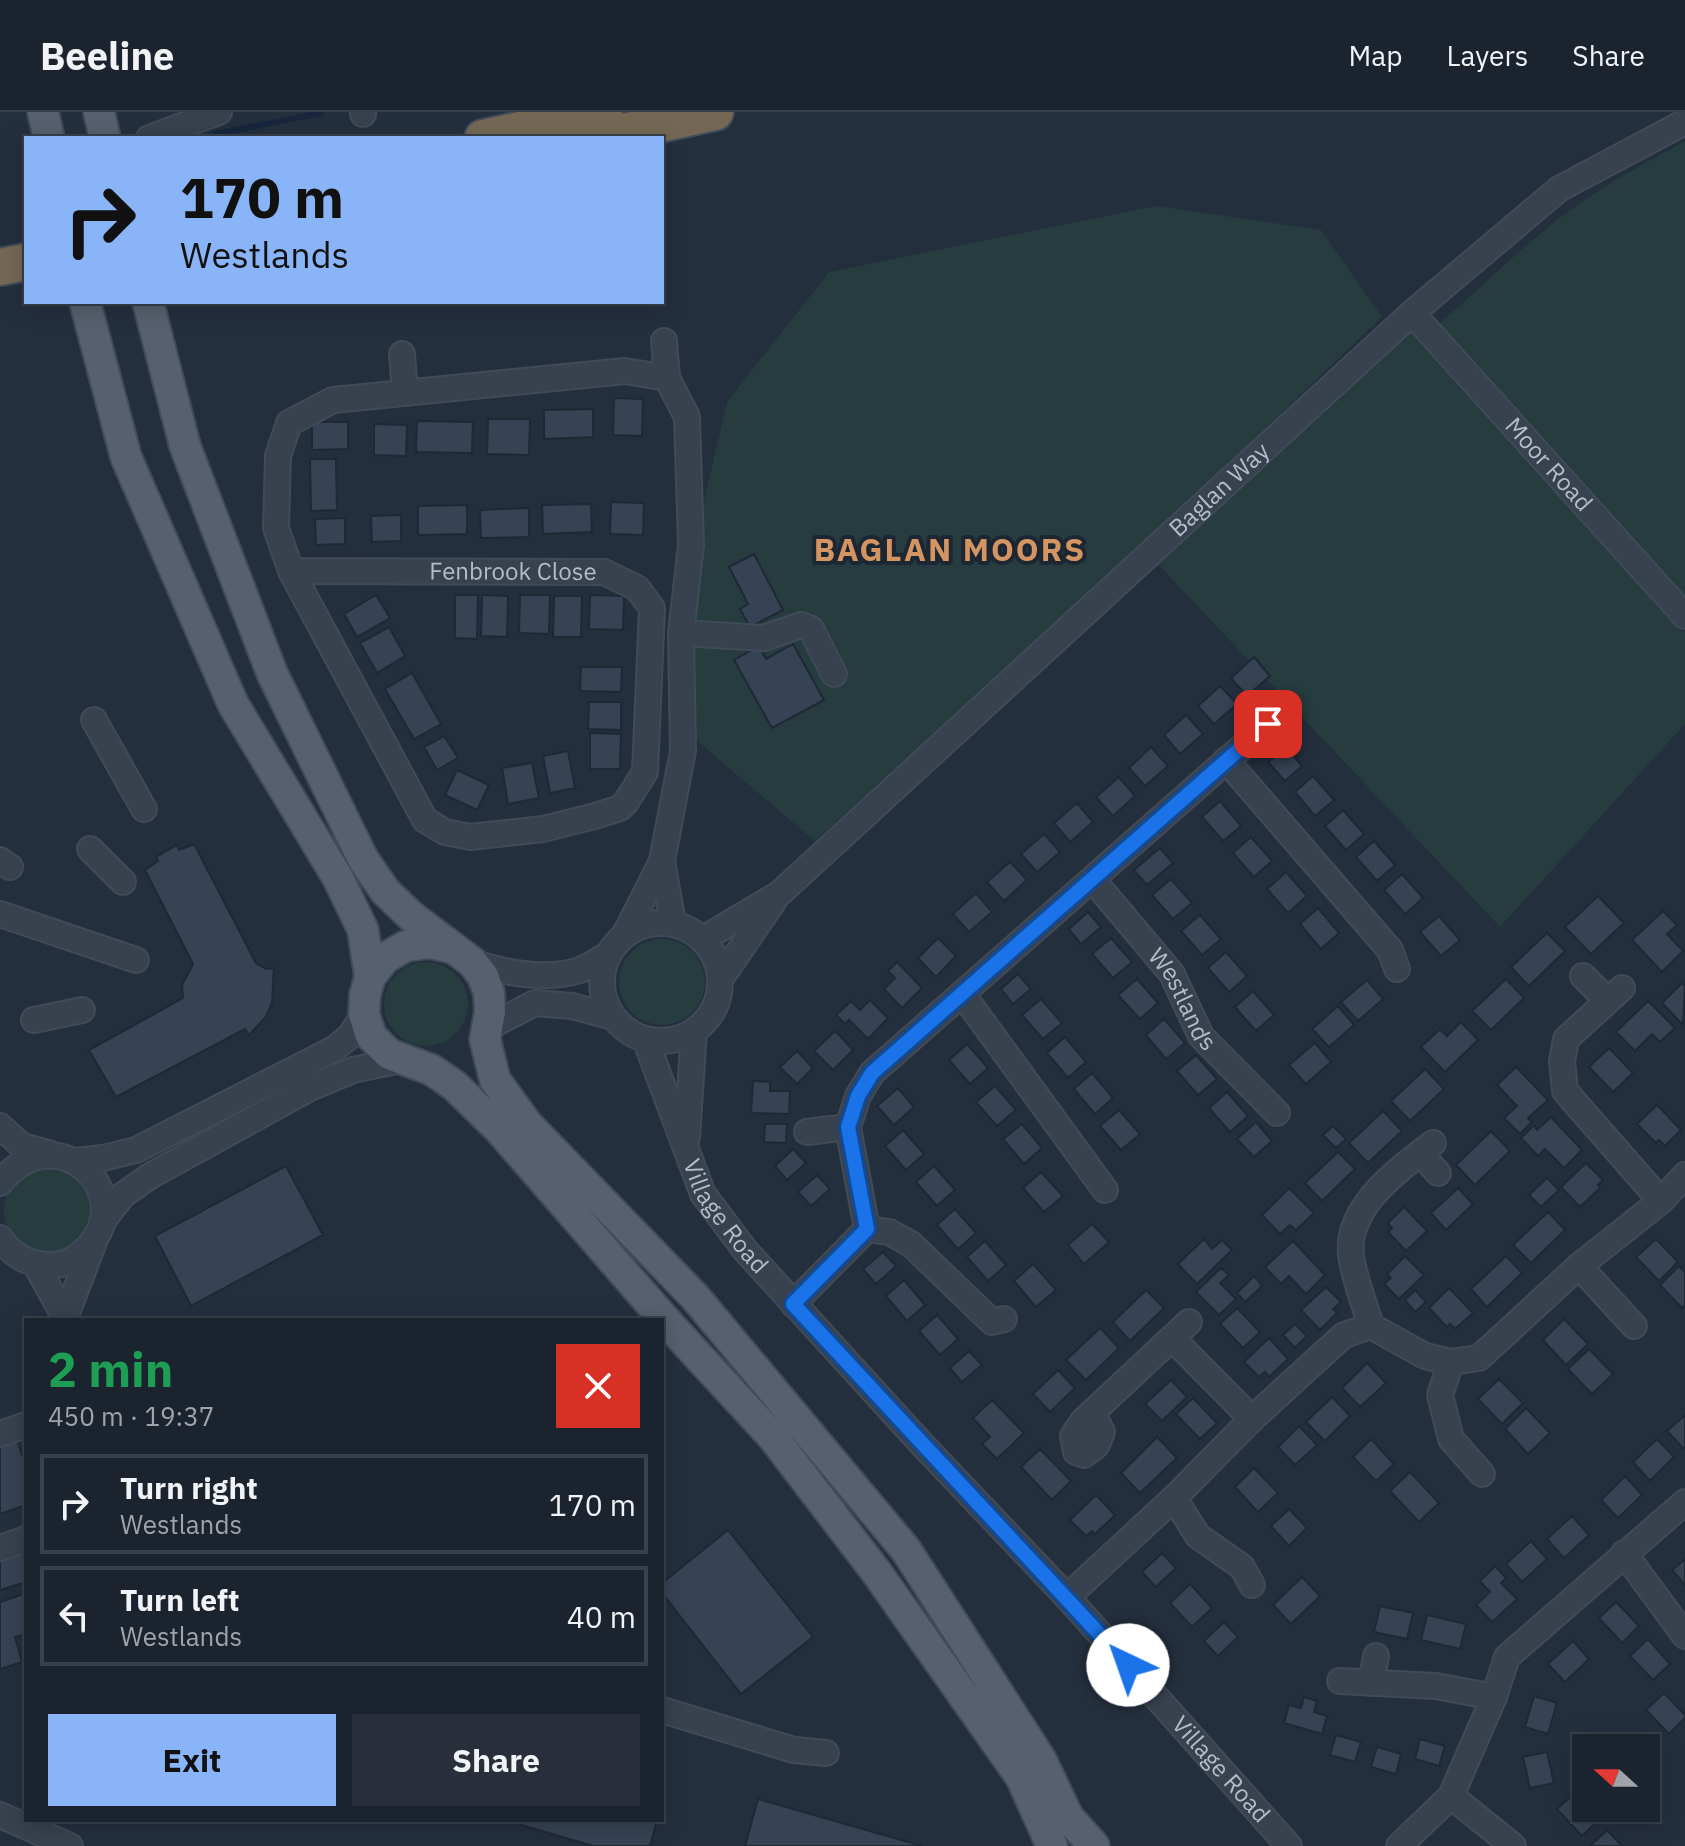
<!DOCTYPE html>
<html lang="en">
<head>
<meta charset="utf-8">
<style>
  body { margin:0; font-family:"IBM Plex Sans",sans-serif; background:#282f3a; color:#f1f3f6; height:100vh; display:flex; flex-direction:column; font-size:30px; white-space:nowrap }
  * { box-sizing:border-box; margin:0 }
  p { font-size:26px; color:#a0a4aa }
  .icon { flex:none; width:44px; height:44px; fill:none; stroke:currentColor; stroke-width:2; stroke-linecap:round; stroke-linejoin:round }
  .map { position:relative; flex:1; overflow:hidden }
  .sheet { position:absolute; left:24px; top:1206px; width:640px; height:504px; display:flex; flex-direction:column; background:#1b232e; border-radius:0px; box-shadow:0 4px 20px #0003,0 0 0 2px #39404a }
  .sheet>* { flex:none }
  .top-card { position:absolute; left:24px; top:24px; width:640px; height:168px; border-radius:0px; box-shadow:0 4px 20px #0003,0 0 0 2px #39404a; background:#8ab4f8; color:#111; overflow:hidden }
  .needle { width:52px; rotate:291deg }
  .fabs { position:absolute; left:1572px; top:1622px; display:grid; gap:16px }
  .fabs a { display:grid; place-items:center; width:88px; height:88px; border-radius:0px; background:#1b232e; box-shadow:0 4px 20px #0003,0 0 0 2px #39404a; font-size:40px }
  .pin { position:absolute; display:grid; place-items:center; width:68px; height:68px; color:#fff; margin:-34px; border-radius:16px; box-shadow:0 4px 12px #0006 }
  .me { position:absolute; width:88px; margin:-44px; rotate:318deg; stroke-linejoin:round; filter:drop-shadow(0 0 6px #0008) }
  .turn { display:flex; align-items:center; gap:28px; height:168px; padding:0 24px; font-size:36px }
  .turn .icon { width:104px; height:104px; stroke-width:2.5 }
  .turn b { display:block; font-size:56px; line-height:68px }
  .round { display:grid; place-items:center; flex:none; width:84px; height:84px; border-radius:0px; background:#282f3a }
  .head { display:flex; align-items:center; justify-content:space-between; height:136px; padding:0 24px }
  h1 { font-size:48px; font-weight:800; line-height:60px; color:#1e9e55 }
  .cta { display:flex; gap:16px; margin-top:auto; padding:16px 24px }
  .cta a { flex:1; height:92px; border-radius:0px; background:#8ab4f8; color:#111; font-size:32px; font-weight:800; line-height:92px; text-align:center }
  .cta a+a { background:#282f3a; color:#f1f3f6 }
  ul { padding:0; list-style:none }
  li { display:flex; align-items:center; gap:24px; height:100px; margin:0 16px 12px; padding:0 8px; border:4px solid #39404a; border-radius:0px }
  li div { flex:1 }
  li b { display:block; font-size:30px }
  li em { font-style:normal }
  header { display:flex; align-items:center; gap:48px; box-sizing:border-box; height:112px; padding:0 40px; background:#1b232e; border-bottom:2px solid #39404a }
  header strong { font-size:38px }
  nav { display:flex; gap:44px; margin-inline-start:auto; font-size:28px }
  .map>svg:first-child { display:block }
</style>
</head>
<body>
<header>
<strong>Beeline</strong>
<nav><a>Map</a><a>Layers</a><a>Share</a></nav>
</header>
<div class="map">
<svg width="1685" height="1734" viewBox="0 0 1685 1734">
  <rect width="100%" height="100%" fill="#242f3e"/>
  <!-- green -->
  <path fill="#263c3f" d="M1685,29V502L1429,220C1483,176 1531,123 1589,85C1620,64 1653,47 1685,29Z
    M1156,94L1321,118L1382,205L1141,435L815,729L690,623L693,437L727,290L829,160Z
    M1410,213L1476,292L1685,520V612L1500,815L1155,449Z
    M619 870a43 43 0 1 1 86 0a43 43 0 1 1-86 0Z
    M384 892a42 42 0 1 1 84 0a42 42 0 1 1-84 0Z
    M4 1098a43 43 0 1 1 86 0a43 43 0 1 1-86 0Z"/>
  <g fill="none" stroke-linecap="round" stroke-linejoin="round">
    <!-- stream -->
    <path stroke="#17263c" stroke-width="6" d="M215,22L321,1"/>
  </g>
  <!-- building -->
  <path fill="#364354" stroke="#1f2835" stroke-width="2" d="M614,286L643,287L642,324L613,323Z
    M593,297V325L544,327V298Z
    M488,307H530L529,343L487,342Z
    M417,309L473,310L472,341L416,340Z
    M312,310H348V337L312,338Z
    M374,312L407,313L406,344L374,343Z
    M310,347H336L337,398L311,399Z
    M611,390L644,391L643,423L610,422Z
    M591,392L592,420L543,422L542,393Z
    M467,393V422L418,423V394Z
    M529,396V425L481,426L480,398Z
    M401,403V429L372,430L371,404Z
    M345,406V432L316,433L315,407Z
    M754,442L783,498L750,515L740,497L748,492L729,455Z
    M376,483L390,506L357,525L344,502Z
    M455,483H478L477,527L455,526Z
    M482,483L508,484L507,525L481,524Z
    M520,483H550L549,522L519,521Z
    M590,483L624,484L623,518L589,517Z
    M554,484H582L581,525H553Z
    M389,515L405,544L377,561L360,531Z
    M793,532L824,588L772,616L734,548L759,534L766,547Z
    M1254,545L1270,564L1247,584L1231,566Z
    M581,555H622L621,580L580,579Z
    M412,561L441,612L414,627L385,577Z
    M1220,574L1237,592L1214,612L1198,594Z
    M589,590H621V618L588,617Z
    M1186,603L1203,622L1180,642L1164,623Z
    M590,621L621,622L620,657H590Z
    M444,624L458,646L437,658L424,635Z
    M1151,635L1168,654L1145,674L1129,656Z
    M1286,635L1302,654L1285,669L1268,650Z
    M568,639L575,676L550,681L543,644Z
    M532,651L539,686L508,692L502,656Z
    M457,658L489,673L477,698L445,683Z
    M1313,664L1334,688L1315,704L1295,680Z
    M1119,665L1135,684L1113,704L1096,685Z
    M1220,689L1241,714L1223,729L1202,705Z
    M1077,691L1093,710L1070,730L1054,711Z
    M1343,698L1364,722L1346,738L1325,714Z
    M1044,722L1060,740L1037,760L1021,742Z
    M1251,725L1272,749L1254,765L1233,741Z
    M1374,729L1395,753L1377,769L1356,745Z
    M194,732L256,851L266,857L274,856L272,891L266,905L249,923L245,917L116,985L89,938L183,886L182,873L193,852L145,758L158,749L156,745L177,733L179,738Z
    M1160,736L1173,751L1147,773L1134,758Z
    M1010,750L1027,768L1004,789L987,770Z
    M1286,760L1307,784L1288,801L1267,777Z
    M1402,762L1423,786L1405,802L1384,778Z
    M1171,767L1192,791L1173,807L1152,783Z
    M976,781L992,800L969,820L953,802Z
    M1598,784L1624,811L1591,842L1565,815Z
    M1318,796L1339,821L1321,837L1300,812Z
    M1663,799L1677,813L1667,822L1683,839L1662,860L1632,828Z
    M1088,800L1101,815L1081,832L1069,817Z
    M1200,803L1221,827L1202,843L1181,819Z
    M1439,804L1460,828L1441,844L1420,820Z
    M1547,821L1565,839L1529,874L1511,855Z
    M938,826L956,844L936,865L918,846Z
    M1111,826L1132,850L1113,866L1092,842Z
    M1226,840L1247,864L1229,880L1208,856Z
    M897,850L922,876L902,896L884,877L895,866L888,859Z
    M1018,862L1031,877L1013,892L1001,877Z
    M1137,867L1158,891L1140,907L1118,883Z
    M1506,867L1524,886L1491,918L1472,899Z
    M1367,868L1383,887L1358,909L1341,890Z
    M1682,871L1685,874L1683,913L1662,891Z
    M1253,879L1274,903L1256,919L1235,895Z
    M1041,887L1062,911L1043,927L1022,903Z
    M870,888L888,906L868,927L849,908L845,912L836,903L851,889L860,898Z
    M1648,889L1675,916L1660,930L1652,922L1635,939L1616,920Z
    M1338,894L1354,913L1329,935L1312,917Z
    M1164,907L1185,931L1166,947L1146,923Z
    M1461,910L1478,928L1445,960L1421,935L1440,917L1447,924Z
    M835,919L853,938L833,958L814,939Z
    M1065,925L1086,950L1068,966L1047,941Z
    M1315,931L1331,950L1306,972L1289,953Z
    M967,932L988,956L970,972L949,948Z
    M1609,936L1633,961L1613,980L1589,955Z
    M797,939L813,956L797,972L780,955Z
    M1196,943L1217,967L1198,983L1177,959Z
    M1516,955L1548,988L1528,1006L1532,1010L1520,1022L1504,1006L1517,994L1497,973Z
    M1425,957L1444,977L1410,1009L1391,989Z
    M1092,961L1113,986L1095,1002L1074,977Z
    M753,969L770,970V979H790L789,1002L751,1001Z
    M995,974L1016,998L997,1014L976,990Z
    M898,976L914,995L894,1013L877,994Z
    M1227,980L1248,1004L1230,1020L1209,996Z
    M1657,993L1681,1018L1665,1034L1659,1028L1656,1031L1637,1012Z
    M1119,998L1140,1022L1121,1038L1100,1014Z
    M1383,999L1402,1019L1368,1051L1349,1031Z
    M1551,1005L1582,1038L1564,1056L1545,1037L1538,1044L1521,1026L1534,1013L1537,1018Z
    M1256,1010L1272,1029L1254,1045L1237,1027Z
    M765,1012H787L786,1031L764,1030Z
    M1022,1012L1042,1036L1024,1052L1003,1027Z
    M1333,1014L1346,1027L1336,1036L1323,1023Z
    M903,1018L924,1042L906,1058L885,1034Z
    M1491,1019L1510,1039L1475,1073L1456,1053Z
    M793,1037L806,1051L787,1068L775,1054Z
    M1338,1040L1355,1057L1322,1089L1305,1071Z
    M1586,1051L1603,1068L1598,1073L1600,1076L1580,1095L1561,1075Z
    M286,1054L323,1123L191,1194L155,1124Z
    M934,1054L955,1078L937,1094L916,1070Z
    M1041,1060L1063,1084L1044,1100L1023,1076Z
    M817,1063L830,1077L811,1094L798,1080Z
    M1547,1066L1559,1078L1541,1095L1529,1083Z
    M1289,1076L1314,1101L1296,1118L1290,1113L1280,1122L1262,1103Z
    M1458,1076L1473,1092L1446,1118L1431,1101Z
    M1404,1095L1427,1119L1406,1139L1388,1120L1392,1116L1388,1111Z
    M955,1097L976,1121L958,1137L937,1113Z
    M1548,1100L1565,1118L1531,1151L1513,1133Z
    M1092,1112L1109,1130L1084,1152L1068,1133Z
    M1204,1127L1212,1137L1222,1128L1232,1138L1197,1172L1178,1152Z
    M1656,1127L1678,1150L1659,1169L1636,1145Z
    M985,1129L1006,1153L988,1169L967,1145Z
    M1293,1129L1325,1163L1306,1182L1289,1164L1281,1172L1265,1155Z
    M883,1140L896,1154L876,1172L863,1157Z
    M1405,1144L1424,1163L1399,1187L1384,1172L1391,1166L1387,1162Z
    M1506,1144L1522,1161L1487,1195L1471,1177Z
    M1033,1152L1056,1178L1036,1195L1014,1169Z
    M1679,1154L1685,1160V1193L1682,1196L1660,1173Z
    M1221,1156L1229,1163L1220,1171L1236,1187L1219,1203L1196,1180Z
    M1254,1164L1262,1174L1245,1190L1237,1181Z
    M904,1168L925,1193L907,1209L886,1184Z
    M1326,1175L1341,1190L1333,1197L1337,1201L1320,1218L1301,1198Z
    M1449,1176L1473,1201L1455,1217L1450,1212L1447,1215L1429,1196Z
    M1146,1178L1164,1196L1130,1229L1113,1210Z
    M1415,1178L1426,1190L1415,1200L1405,1188Z
    M1237,1196L1260,1220L1243,1236L1220,1212Z
    M937,1203L958,1227L940,1243L919,1219Z
    M1564,1207L1588,1232L1566,1253L1543,1228Z
    M1295,1212L1307,1224L1295,1236L1283,1223Z
    M1100,1216L1119,1236L1086,1268L1066,1248Z
    M1269,1226L1288,1247L1269,1265L1265,1260L1259,1265L1244,1250Z
    M1589,1237L1613,1262L1592,1282L1568,1257Z
    M969,1239L982,1253L962,1270L950,1256Z
    M1367,1251L1386,1271L1360,1295L1342,1276Z
    M1058,1258L1075,1276L1050,1300L1033,1282Z
    M1499,1267L1523,1291L1502,1312L1478,1287Z
    M1171,1268L1187,1285L1162,1309L1145,1292Z
    M1332,1285L1350,1304L1325,1329L1306,1310Z
    M1193,1286L1217,1311L1200,1327L1176,1302Z
    M992,1288L1024,1321L997,1347L982,1332L990,1325L973,1306Z
    M1526,1296L1550,1321L1528,1342L1505,1317Z
    M1685,1303V1337H1684L1667,1319Z
    M1299,1314L1317,1333L1295,1353L1278,1335Z
    M15,1322L26,1355V1393L0,1402V1327Z
    M1157,1325L1177,1346L1140,1381L1121,1361Z
    M1371,1327L1394,1352L1376,1369L1353,1345Z
    M1657,1327L1674,1345L1650,1369L1633,1350Z
    M1040,1337L1071,1369L1052,1388L1021,1355Z
    M1254,1356L1278,1381L1258,1400L1235,1375Z
    M1410,1360L1439,1391L1419,1410L1390,1379Z
    M1625,1364L1642,1383L1618,1406L1601,1388Z
    M1096,1383L1115,1403L1095,1422L1092,1419L1086,1424L1070,1408Z
    M1289,1397L1307,1416L1289,1434L1271,1414Z
    M1572,1404L1589,1423L1564,1446L1547,1427Z
    M728,1418L813,1525L741,1582L662,1481V1471Z
    M1531,1429L1547,1447L1522,1470L1506,1452Z
    M26,1434V1470L0,1478V1443Z
    M1162,1441L1176,1456L1156,1475L1142,1460Z
    M1685,1447V1473L1672,1458Z
    M1495,1454L1506,1466L1501,1471L1517,1487L1492,1510L1476,1493L1490,1480L1480,1469Z
    M1302,1465L1320,1484L1291,1512L1273,1493Z
    M1190,1472L1212,1496L1192,1515L1170,1491Z
    M26,1481V1522L15,1525L22,1550L0,1557V1490Z
    M1616,1490L1639,1514L1622,1531L1599,1506Z
    M1380,1494L1413,1501L1407,1527L1374,1520Z
    M1427,1503L1466,1512L1460,1537L1421,1528Z
    M1224,1510L1238,1525L1218,1544L1204,1529Z
    M1648,1527L1670,1552L1653,1568L1630,1544Z
    M1573,1529L1589,1547L1565,1570L1548,1552Z
    M1664,1581L1685,1603V1606L1669,1622L1646,1598Z
    M1534,1584L1557,1591L1548,1622L1525,1615Z
    M1304,1585L1317,1589L1314,1600L1327,1604L1322,1622L1284,1611L1289,1593L1301,1596Z
    M1336,1623L1361,1630L1355,1650L1330,1643Z
    M1420,1627L1445,1634L1439,1654L1415,1647Z
    M1377,1635L1401,1642L1396,1662L1371,1655Z
    M1547,1640L1554,1671L1530,1676L1523,1645Z
    M1579,1677L1586,1685V1696H1596L1603,1704L1582,1724L1557,1697Z
    M758,1687L922,1734H745Z
    M519,1708H657L650,1734H593L518,1712Z
    M1607,1718L1622,1734H1590Z"/>
  <g fill="none" stroke-linecap="round" stroke-linejoin="round">
    <defs>
      <g id="minor">
        <path d="M363,0V2"/>
        <path d="M149,26L219,0"/>
        <path id="s1" d="M1412,201L1685,504"/>
        <path d="M664,229L667,266"/>
        <path d="M402,242L405,281"/>
        <path id="s2" d="M291,459L604,460L637,476L652,496L645,660L626,690L620,696L595,704L543,717L470,725L445,720L425,708L291,459L276,416L278,344L289,311L333,288L625,259L667,266L687,305L691,433L681,521L683,639L662,749L625,822"/>
        <path d="M681,521L764,526L801,513L811,517L834,562"/>
        <path d="M94,608L144,697"/>
        <path d="M1226,648L1390,838L1397,857"/>
        <path d="M90,737L123,770"/>
        <path d="M0,748L10,755"/>
        <path d="M662,749L673,811"/>
        <path id="s3" d="M1093,768L1172,862L1201,924L1277,1001"/>
        <path d="M0,802L136,848"/>
        <circle cx="661" cy="870" r="59"/>
        <path id="s4" d="M703,827L779,782L1412,201L1559,77L1685,10"/>
        <path d="M472,850C505,861 545,869 580,858C590,854 600,847 609,842"/>
        <path d="M1583,864L1607,888"/>
        <path d="M721,866L773,790"/>
        <path d="M1622,876L1566,927L1562,950L1565,979L1661,1089"/>
        <path d="M963,883L1105,1078"/>
        <path d="M34,908L82,898"/>
        <path d="M485,917L535,891L572,894L613,905"/>
        <path id="s5" d="M645,927L703,1082L745,1138L919,1329L1067,1485L1289,1734"/>
        <path d="M0,1014L22,1034L49,1041"/>
        <path d="M807,1020L848,1015"/>
        <path d="M687,1025L694,919"/>
        <path d="M1420,1041L1438,1061"/>
        <path d="M74,1049L103,1046L136,1038L334,937L350,924L364,902"/>
        <path d="M0,1071C56,1001 138,1081 89,1134C79,1145 67,1153 52,1153C29,1153 14,1145 0,1126"/>
        <path d="M102,1110L123,1083L150,1064L310,976L353,958L401,948"/>
        <path d="M867,1117L889,1120L911,1132L992,1210L1004,1207"/>
        <path d="M36,1153L65,1206L93,1133"/>
        <path d="M1579,1154L1634,1214"/>
        <path d="M793,1192L867,1117L848,1015L858,984L872,961L1268,612"/>
        <path d="M1371,1214C1365,1193 1353,1164 1351,1142C1346,1095 1399,1057 1433,1031"/>
        <path d="M1172,1226L1252,1307"/>
        <path d="M1451,1250L1440,1283L1451,1327L1482,1362"/>
        <path d="M1083,1309L1097,1310L1102,1320L1097,1333L1084,1343L1076,1340L1073,1324L1083,1309L1189,1210"/>
        <path d="M0,1322L26,1313"/>
        <path d="M1174,1386L1198,1424L1242,1455L1252,1473"/>
        <path d="M0,1436L26,1427"/>
        <path d="M1624,1441L1685,1524"/>
        <path d="M1067,1485L1174,1386L1252,1307L1344,1223L1371,1214L1425,1244L1451,1250L1479,1246L1579,1154L1661,1089L1685,1063"/>
        <path d="M1340,1569L1436,1574L1494,1585"/>
        <path d="M1371,1571L1376,1544"/>
        <path d="M662,1598L794,1638L826,1641"/>
        <path d="M1451,1684L1513,1734"/>
        <path d="M0,1703L70,1734"/>
        <path d="M1399,1734L1451,1684L1494,1585L1507,1545L1685,1390"/>
      </g>
      <path id="major" d="M43,0L49,26
        M99,0L105,26
        M85,190L126,345L233,592L338,766L363,818L370,865
        M148,190L185,334L272,561L363,747L385,779L411,804L472,850L483,864L489,881L490,900L485,927L495,968L527,1012L695,1185L906,1438L1041,1648L1068,1705L1094,1734
        M453,836L430,831L406,834L385,846L370,865L365,883L364,902L371,924L389,942L432,958L455,974L500,1018L664,1207L773,1325L877,1461L1021,1665L1052,1734"/>
      <path id="highway" d="M483,26L604,0
        M596,26L715,0
        M0,155L26,150"/>
    </defs>
    <!-- minor casing -->
    <use href="#minor" stroke="#414a57" stroke-width="28"/>
    <!-- major casing -->
    <use href="#major" stroke="#414a57" stroke-width="34"/>
    <!-- highway casing -->
    <use href="#highway" stroke="#434c59" stroke-width="40"/>
    <!-- minor -->
    <use href="#minor" stroke="#38414e" stroke-width="24"/>
    <!-- major -->
    <use href="#major" stroke="#56606e" stroke-width="30"/>
    <!-- highway -->
    <use href="#highway" stroke="#746855" stroke-width="36"/>
  </g>
  <g fill="none" stroke-linecap="round" stroke-linejoin="round">
    <defs>
      <path id="route" d="M1128,1553L793,1192L867,1117L848,1015L858,984L872,961L1268,612"/>
    </defs>
    <!-- route casing -->
    <use href="#route" stroke="#114b97" stroke-width="20"/>
    <!-- route -->
    <use href="#route" stroke="#1a73e8" stroke-width="14"/>
  </g>
  <g text-anchor="middle" stroke-width="8" stroke-linejoin="round" paint-order="stroke">
    <!-- street labels -->
    <g font-size="24" fill="#b4bcc9" stroke="#1d2633">
      <text dy="8" stroke="none"><textPath href="#s1" startOffset="204">Moor Road</textPath></text>
      <text dy="8" stroke="none"><textPath href="#s4" startOffset="686">Baglan Way</textPath></text>
      <text dy="8" stroke="none"><textPath href="#s2" startOffset="222">Fenbrook Close</textPath></text>
      <text dy="8" stroke="none"><textPath href="#s3" startOffset="150">Westlands</textPath></text>
      <text dy="8" stroke="none"><textPath href="#s5" startOffset="196">Village Road</textPath></text>
      <text dy="8" stroke="none"><textPath href="#s5" startOffset="940">Village Road</textPath></text>
    </g>
    <!-- district labels -->
    <g font-size="32" font-weight="bold" letter-spacing="2" fill="#d59563" stroke="#1d2633">
      <text x="950" y="449">BAGLAN MOORS</text>
    </g>
  </g>
</svg>
<div class="fabs">
<a><svg class="needle" viewBox="-14 -14 28 28"><path d="M0-13l5 13h-10z" fill="#e53935"/><path d="M0 13l5-13h-10z" fill="#a0a4aa"/></svg></a>
</div>
<div class="pin" style="left:1268px;top:612px;background:#d93025"><svg class="icon" aria-label="arrive" viewBox="0 0 24 24"><path d="M6 21V4h12l-3 4 3 4H6"/></svg></div>
<svg class="me" style="left:1128px;top:1553px" viewBox="-20 -20 40 40"><circle r="19" fill="#fff"/><path d="M0-13L10 11 0 6-10 11z" fill="#1a73e8"/></svg>
<div class="top-card">
<div class="turn"><svg class="icon" aria-label="right" viewBox="0 0 24 24"><path d="M7 20v-9h11M14 6l5 5-5 5"/></svg><div><b>170 m</b>Westlands</div></div>
</div>
<section class="sheet">
<div class="head"><div><h1>2 min</h1><p>450 m · 19:37</p></div><a class="round" style="background:#d93025;color:#fff"><svg class="icon" aria-label="close" viewBox="0 0 24 24"><path d="M6 6l12 12M18 6L6 18"/></svg></a></div>
<ul>
<li><svg class="icon" aria-label="right" viewBox="0 0 24 24"><path d="M7 20v-9h11M14 6l5 5-5 5"/></svg><div><b>Turn right</b><p>Westlands</p></div><em>170 m</em></li>
<li><svg class="icon" aria-label="left" viewBox="0 0 24 24"><path d="M17 20v-9H6M10 6l-5 5 5 5"/></svg><div><b>Turn left</b><p>Westlands</p></div><em>40 m</em></li>
</ul>
<div class="cta"><a>Exit</a><a>Share</a></div>
</section>
</div>
</body>
</html>
